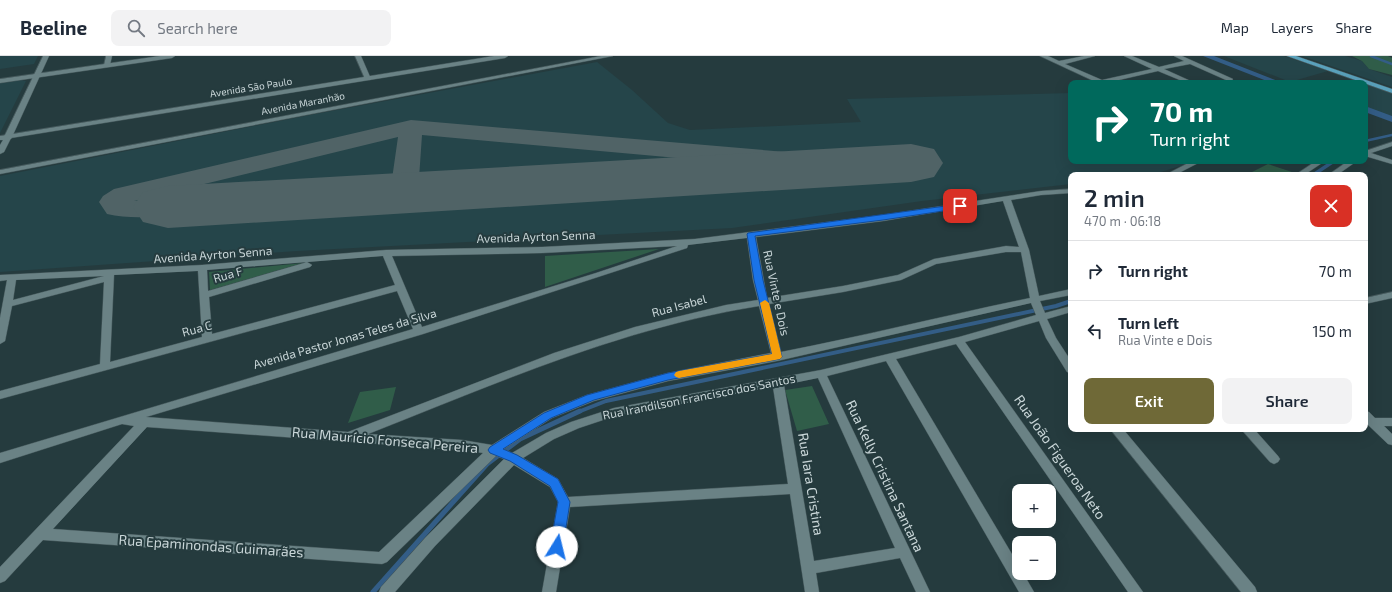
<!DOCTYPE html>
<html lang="en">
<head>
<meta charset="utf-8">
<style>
  body { margin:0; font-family:"Exo 2",sans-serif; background:#f2f2f3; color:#1f2937; height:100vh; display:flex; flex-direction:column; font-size:15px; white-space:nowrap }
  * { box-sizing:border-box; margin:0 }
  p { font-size:13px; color:#747a83 }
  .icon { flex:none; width:22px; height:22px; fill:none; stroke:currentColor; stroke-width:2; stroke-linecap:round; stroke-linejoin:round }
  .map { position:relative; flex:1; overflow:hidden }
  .sheet { position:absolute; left:1068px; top:116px; width:300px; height:260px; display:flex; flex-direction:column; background:#fff; border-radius:8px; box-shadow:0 4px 16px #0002 }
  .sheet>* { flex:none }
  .top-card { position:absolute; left:1068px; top:24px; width:300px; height:84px; border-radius:8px; box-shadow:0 4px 16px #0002; background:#00695c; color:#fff; overflow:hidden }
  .tools { position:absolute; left:1012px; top:428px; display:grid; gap:8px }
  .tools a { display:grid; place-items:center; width:44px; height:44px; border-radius:8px; background:#fff; box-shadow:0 4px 16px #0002; font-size:20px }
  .pin { position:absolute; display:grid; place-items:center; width:34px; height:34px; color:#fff; margin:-17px; border-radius:8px; box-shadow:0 2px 6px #0006 }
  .me { position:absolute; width:44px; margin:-22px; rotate:9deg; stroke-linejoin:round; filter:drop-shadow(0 0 3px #0008) }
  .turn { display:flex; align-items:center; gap:14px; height:84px; padding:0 16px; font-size:18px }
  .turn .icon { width:52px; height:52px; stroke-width:2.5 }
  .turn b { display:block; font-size:28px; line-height:34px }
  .round { display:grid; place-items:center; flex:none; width:42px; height:42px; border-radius:8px; background:#f2f2f3 }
  .head { display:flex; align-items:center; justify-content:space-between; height:68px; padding:0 16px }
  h1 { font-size:24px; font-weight:600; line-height:30px }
  .button { display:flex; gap:8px; margin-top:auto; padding:8px 16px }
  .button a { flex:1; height:46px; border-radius:8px; background:#6f6937; color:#fff; font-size:16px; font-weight:600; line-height:46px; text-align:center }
  .button a+a { background:#f2f2f3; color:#1f2937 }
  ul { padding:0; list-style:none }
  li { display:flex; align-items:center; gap:12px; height:60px; padding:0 16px; border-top:1px solid #e0e1e3 }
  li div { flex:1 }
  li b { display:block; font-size:15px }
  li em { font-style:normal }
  header { display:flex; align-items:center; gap:24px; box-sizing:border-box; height:56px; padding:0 20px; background:#fff; border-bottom:1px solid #e0e1e3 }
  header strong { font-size:19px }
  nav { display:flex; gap:22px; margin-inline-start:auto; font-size:14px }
  .search { width:280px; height:36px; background:#f2f2f3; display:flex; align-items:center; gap:10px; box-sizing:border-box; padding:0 14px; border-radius:8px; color:#747a83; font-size:15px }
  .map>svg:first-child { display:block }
</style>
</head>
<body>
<header>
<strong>Beeline</strong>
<div class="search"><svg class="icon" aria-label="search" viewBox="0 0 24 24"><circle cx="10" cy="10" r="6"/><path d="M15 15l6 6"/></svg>Search here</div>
<nav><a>Map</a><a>Layers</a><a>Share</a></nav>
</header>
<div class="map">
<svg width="1392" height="536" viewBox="0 0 1392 536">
  <rect width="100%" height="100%" fill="#253b3e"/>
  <!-- built -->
  <path fill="#25454a" d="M0,0H38L34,8L0,13Z
    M1224,0H1284L1328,15L1290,26Z
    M1302,0H1345L1362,5L1369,13L1392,21V31Z
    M597,6L632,34L668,67L690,74L861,66L847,43L1071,37V105H1191L1187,108L1151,119H1071V128L922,145L732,172L297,195L0,216V120L315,58Z
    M21,24L26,25L0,77V27Z
    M1365,27L1392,37V62L1365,52Z"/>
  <!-- green -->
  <path fill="#305d49" d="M1352,0H1388L1392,2V19L1369,13L1362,5Z
    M1268,108L1295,117L1292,119H1256L1250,117Z
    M659,193L545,231V200Z
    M303,207L210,234L209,216Z
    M812,330L829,368L797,375L785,334Z
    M396,331L390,354L348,367L360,336Z"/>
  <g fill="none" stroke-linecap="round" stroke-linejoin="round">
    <!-- stream-far3 -->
    <path stroke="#335d86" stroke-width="2.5" d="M1371,0L1392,8
      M1365,85L1392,79"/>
    <!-- stream-far2 -->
    <path stroke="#335d86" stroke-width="3.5" d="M1313,119L1334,105"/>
    <!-- stream-far1 -->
    <path stroke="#335d86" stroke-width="4" d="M578,356L606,345L1056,250L1071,245"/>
    <!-- stream -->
    <path stroke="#335d86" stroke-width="5" d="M373,536L487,408L520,383L580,355"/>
    <!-- canal -->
    <path fill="#335d86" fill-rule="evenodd" d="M1203,0H1214L1283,27H1272Z
      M1365,50L1392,60V66L1365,56Z"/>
    <!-- taxiway -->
    <path fill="#506366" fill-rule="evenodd" d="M411,64L857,102L866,105L870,110L866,115L857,118L422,79L418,137L414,143L404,145L394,143L390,137L398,81L134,145L168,143L178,145L182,151L178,157C156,162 129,163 107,158L99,146L103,140L114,133Z"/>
    <!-- runway -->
    <path fill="#506366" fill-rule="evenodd" d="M911,88L934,93L943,107L934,121L911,126L168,172L143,166L133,151L143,136L168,130Z"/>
    <defs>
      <path id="minor" d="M43,0H49L12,81L11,83H5L4,81Z
        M106,0H112L110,9L107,11L104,9Z
        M355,0H361L371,23L370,24L365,23Z
        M1040,0H1048L1059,5L1084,0H1095L1065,8L1102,24L1152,13L1124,0H1132L1159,11L1184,5L1174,0H1182L1233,23L1230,27H1224L1226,24L1190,8L1164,13L1195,27H1187L1158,15L1106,27H1098Z
        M1392,86V90L1371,97L1392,104V108L1365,100V95Z
        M1192,105H1202L1175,119H1165Z
        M1316,105H1325L1304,119H1295Z
        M1348,105H1357L1337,119H1328Z
        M1071,133V137L1041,139L1011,144L1029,194L1039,240L1071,233V239L1040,245L1045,257L1071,250V256L1047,263L1056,282L1071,305V317L1067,316L1046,282L1039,265L965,286L1143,536H1128L956,288L896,303L1019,510V517H1023L1034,536H1019L886,305L827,320L930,536H916L900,502L816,517L819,536H805L790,438L570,451L556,536H542L558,446L550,431L514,409L435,490L395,536H379L381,531L425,482L504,403L496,400L387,506L382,508L43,484L5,525L0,527V511L134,370L122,368L0,407V397L413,273L397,235L0,343V335L100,308L104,226L12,250L5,285L0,288V262L7,224L0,225V219L202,209L386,194L542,191L695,183L883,159L1041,135ZM1003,145L1019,191L1006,190L934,203L898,219L843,230L767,242L756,181L883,165ZM747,182L753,224L758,244L726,249L635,271L554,297L348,376L146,361L423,278L687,192L688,189ZM677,190L596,217L422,271L392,200L542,197ZM1006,196H1021L1030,242C947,259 864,280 781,296L769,248L843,236L901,224L936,208ZM383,200L395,229L212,278L209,241L310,211L312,209L307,206L304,207L208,235L207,214ZM198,215L202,281L110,306L114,219ZM104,220L13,244L16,224ZM1031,247L1036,259L959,281L821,314L614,352L571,366L546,377L512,397L504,393L552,362L594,345L668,325L777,305ZM759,250L771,297L668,317L587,339L544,356L492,389L462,384L368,378C498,327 621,272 759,250ZM818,322L895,492L814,505L784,329ZM773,331L788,428L568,441L558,423L523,402L554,383L579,372L615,360ZM147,371L462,394L483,397L379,496L53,473Z
        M1392,236V242L1365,248V242Z
        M1365,355L1369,356L1375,362H1392V370H1384L1392,378V389L1388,388L1365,366Z
        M1110,373H1123L1255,531L1257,536H1241Z
        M1241,373H1254L1278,400L1280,403L1278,406L1274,408L1270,406Z"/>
      <path id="tertiary" d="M160,0H175L172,2L0,27V23Z"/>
      <path id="secondary" d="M494,0H508L505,2L11,82L4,96L0,98V89L3,84H0V80Z
        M601,0H613L0,118V114Z"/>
      <path id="primary" d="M1287,0H1296L1392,33V37Z"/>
    </defs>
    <!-- minor casing -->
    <use href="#minor" stroke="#45585b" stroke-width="1"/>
    <!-- tertiary casing -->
    <use href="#tertiary" stroke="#45585b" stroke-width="1"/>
    <!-- secondary casing -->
    <use href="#secondary" stroke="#45585b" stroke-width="1"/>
    <!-- primary casing -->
    <use href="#primary" stroke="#45585b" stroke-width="1"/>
    <!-- minor -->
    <use href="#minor" fill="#6a8285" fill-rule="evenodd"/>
    <!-- tertiary -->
    <use href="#tertiary" fill="#6a8285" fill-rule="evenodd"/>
    <!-- secondary -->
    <use href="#secondary" fill="#6a8285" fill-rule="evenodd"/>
    <!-- primary -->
    <use href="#primary" fill="#5aa1bb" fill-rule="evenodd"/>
  </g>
  <!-- route -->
  <path fill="#1a73e8" stroke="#114b97" d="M960,148L963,149V152L883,164L755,180L763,224L782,301L780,303L668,324L594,344L551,362L503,393L517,399L558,423L570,446L563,491L561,495L557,496L552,495L550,491L558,446L550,430L510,405L490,397L488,394L490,391L544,357L587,339L668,317L772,298L754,224L747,178L748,177Z"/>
  <!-- slow -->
  <path fill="#f59e0b" d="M765,244L769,247L782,301L780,303L679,322L676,321L674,319L676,316L679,315L772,298L760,247Z"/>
  <g text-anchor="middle" stroke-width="4" stroke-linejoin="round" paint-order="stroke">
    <!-- far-street labels -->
    <g font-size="10" fill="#c9d6d8" stroke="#253b3e">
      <text transform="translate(251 31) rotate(-9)" y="4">Avenida São Paulo</text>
      <text transform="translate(303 47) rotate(-11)" y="4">Avenida Maranhão</text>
    </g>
    <!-- street labels -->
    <g font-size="12" fill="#c9d6d8" stroke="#253b3e">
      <text transform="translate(536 181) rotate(-2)" y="4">Avenida Ayrton Senna</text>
      <text transform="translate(213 199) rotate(-4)" y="4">Avenida Ayrton Senna</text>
      <text transform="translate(228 219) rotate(-16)" y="4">Rua F</text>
      <text transform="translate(776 237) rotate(78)" y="4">Rua Vinte e Dois</text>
      <text transform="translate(679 250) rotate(-15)" y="4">Rua Isabel</text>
      <text transform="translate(197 273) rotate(-15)" y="4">Rua C</text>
      <text transform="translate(345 283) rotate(-16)" y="4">Avenida Pastor Jonas Teles da Silva</text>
      <text transform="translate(699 341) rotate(-11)" y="4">Rua Irandilson Francisco dos Santos</text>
    </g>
    <!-- near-street labels -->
    <g font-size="14" fill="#c9d6d8" stroke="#253b3e">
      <text transform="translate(385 384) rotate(5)" y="5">Rua Maurício Fonseca Pereira</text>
      <text transform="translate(1060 401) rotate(55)" y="5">Rua João Figueroa Neto</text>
      <text transform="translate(885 420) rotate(65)" y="5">Rua Kelly Cristina Santana</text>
      <text transform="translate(811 428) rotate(81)" y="5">Rua Iara Cristina</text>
      <text transform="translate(211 490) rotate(4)" y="5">Rua Epaminondas Guimarães</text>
    </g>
  </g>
</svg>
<div class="tools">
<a>+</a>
<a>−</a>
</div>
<div class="pin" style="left:960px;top:150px;background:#d93025"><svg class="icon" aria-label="arrive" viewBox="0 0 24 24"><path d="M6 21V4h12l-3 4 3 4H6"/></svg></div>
<svg class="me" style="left:557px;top:491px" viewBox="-20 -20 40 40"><circle r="19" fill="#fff"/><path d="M0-13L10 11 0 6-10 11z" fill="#1a73e8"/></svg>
<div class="top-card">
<div class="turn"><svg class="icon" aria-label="right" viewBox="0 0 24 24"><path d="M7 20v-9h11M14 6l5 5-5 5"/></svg><div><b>70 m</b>Turn right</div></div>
</div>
<section class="sheet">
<div class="head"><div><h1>2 min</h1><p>470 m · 06:18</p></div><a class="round" style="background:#d93025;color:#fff"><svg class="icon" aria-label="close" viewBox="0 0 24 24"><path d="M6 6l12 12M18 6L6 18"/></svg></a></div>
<ul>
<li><svg class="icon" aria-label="right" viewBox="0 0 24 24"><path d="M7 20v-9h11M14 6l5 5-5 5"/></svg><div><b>Turn right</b></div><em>70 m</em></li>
<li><svg class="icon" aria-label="left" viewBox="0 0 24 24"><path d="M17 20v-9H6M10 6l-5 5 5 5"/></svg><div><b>Turn left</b><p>Rua Vinte e Dois</p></div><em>150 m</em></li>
</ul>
<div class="button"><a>Exit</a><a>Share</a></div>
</section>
</div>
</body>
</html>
